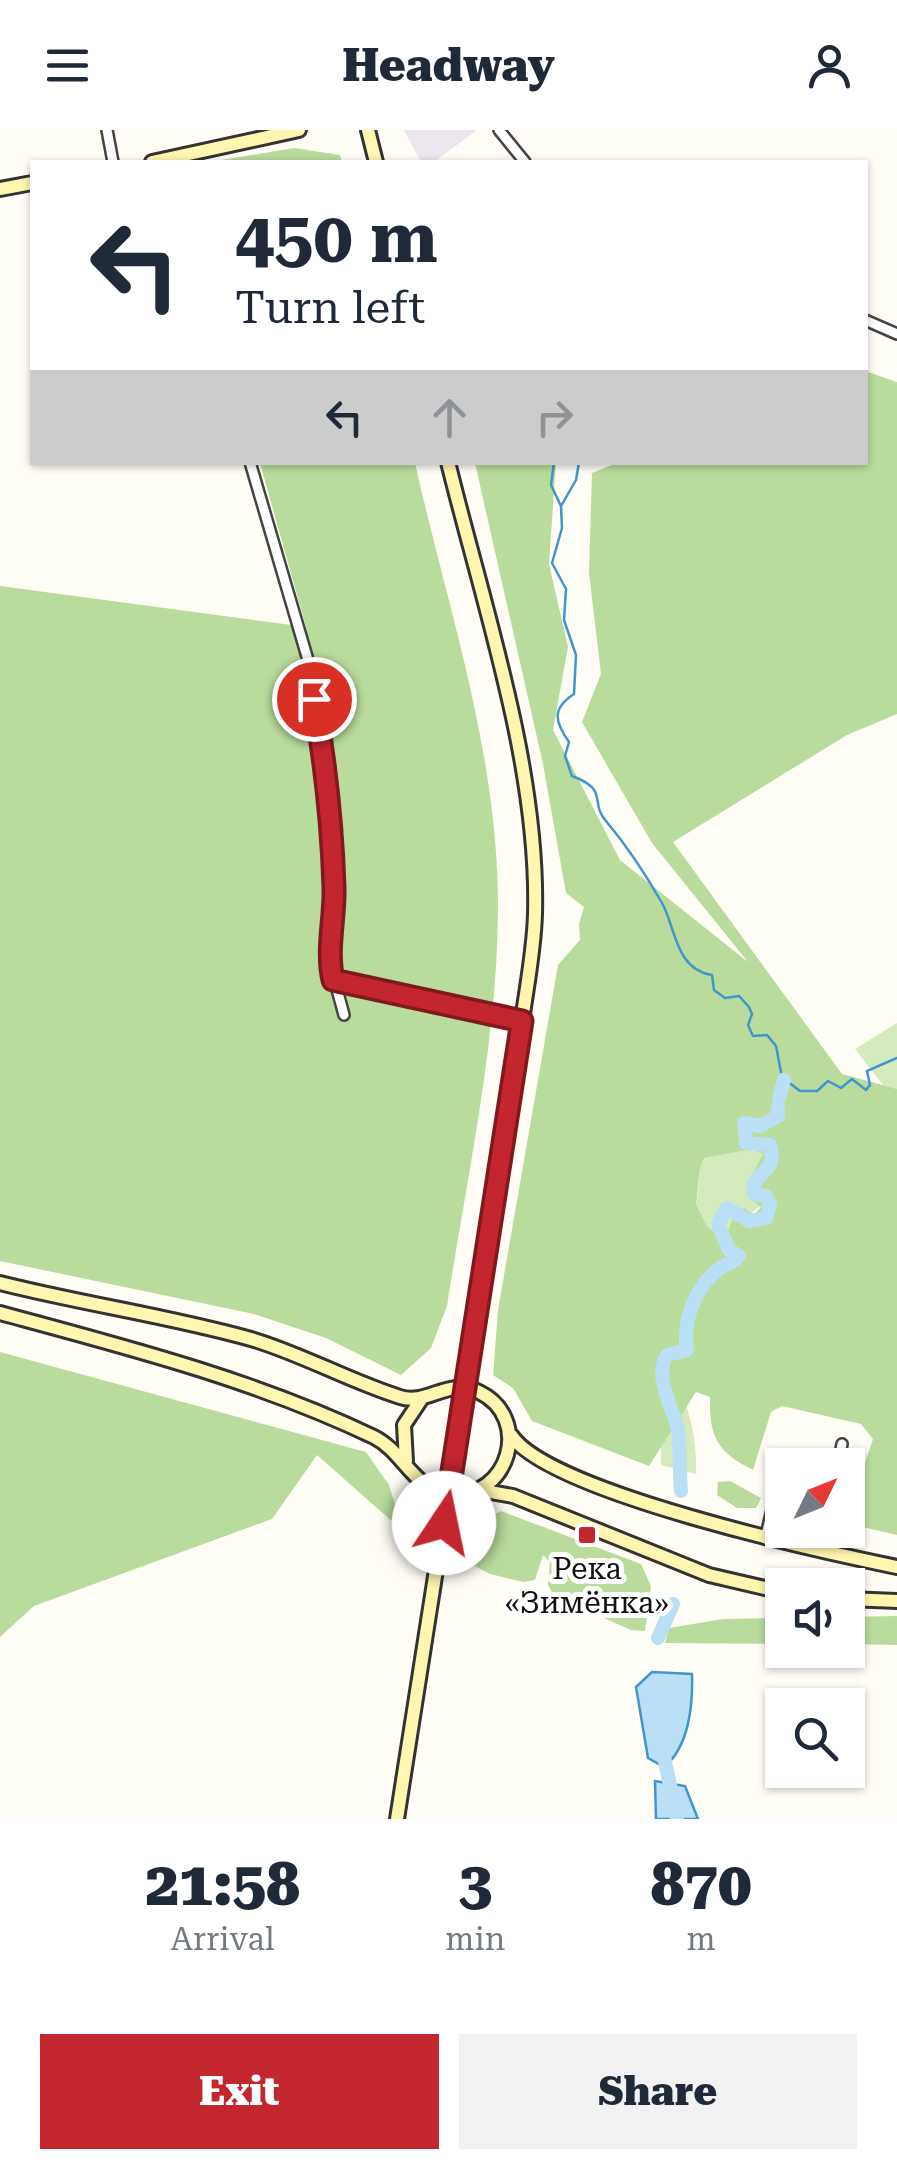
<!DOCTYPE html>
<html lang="en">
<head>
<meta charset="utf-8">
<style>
  body { margin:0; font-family:"Roboto Serif",serif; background:#f2f2f3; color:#1f2937; height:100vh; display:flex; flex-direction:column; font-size:38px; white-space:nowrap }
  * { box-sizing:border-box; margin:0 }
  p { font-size:32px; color:#747a83 }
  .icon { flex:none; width:55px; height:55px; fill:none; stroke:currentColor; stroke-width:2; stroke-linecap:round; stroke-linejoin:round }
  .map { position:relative; height:1689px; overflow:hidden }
  .panel { display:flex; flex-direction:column; background:#fff; flex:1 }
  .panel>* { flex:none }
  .hud { position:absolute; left:30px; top:30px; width:838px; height:305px; border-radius:0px; box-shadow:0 2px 8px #0004; background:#fff; color:#1f2937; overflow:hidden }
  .needle { width:65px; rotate:47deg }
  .fabs { position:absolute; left:765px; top:1318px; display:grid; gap:20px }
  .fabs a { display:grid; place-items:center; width:100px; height:100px; border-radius:0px; background:#fff; box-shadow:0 2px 8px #0004; font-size:50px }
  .pin { position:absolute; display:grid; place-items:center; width:85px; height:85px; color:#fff; margin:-42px; border:5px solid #fff; border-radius:50%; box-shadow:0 2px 10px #0007 }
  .me { position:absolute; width:110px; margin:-55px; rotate:11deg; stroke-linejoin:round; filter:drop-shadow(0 0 8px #0008) }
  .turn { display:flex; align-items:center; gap:35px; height:210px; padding:0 40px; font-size:45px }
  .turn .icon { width:130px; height:130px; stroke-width:2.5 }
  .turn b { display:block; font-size:70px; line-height:85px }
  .lanes { display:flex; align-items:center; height:95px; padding:0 40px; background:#0003; justify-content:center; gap:50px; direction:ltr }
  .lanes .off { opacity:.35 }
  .eta { display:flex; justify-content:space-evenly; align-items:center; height:170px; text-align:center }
  .eta b { font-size:60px; font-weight:800; line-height:70px }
  .primary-button { display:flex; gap:20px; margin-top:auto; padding:20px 40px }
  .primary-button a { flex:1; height:115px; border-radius:0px; background:#c4262e; color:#fff; font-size:40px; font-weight:800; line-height:115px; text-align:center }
  .primary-button a+a { background:#f2f2f3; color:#1f2937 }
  header { display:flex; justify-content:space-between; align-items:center; height:130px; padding:0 40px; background:#fff; font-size:45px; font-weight:800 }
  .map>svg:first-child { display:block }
</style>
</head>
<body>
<header><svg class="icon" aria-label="menu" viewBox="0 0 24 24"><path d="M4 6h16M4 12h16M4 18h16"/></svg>Headway<svg class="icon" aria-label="person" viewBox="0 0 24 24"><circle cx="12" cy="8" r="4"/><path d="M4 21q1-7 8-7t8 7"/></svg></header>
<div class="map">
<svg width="897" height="1689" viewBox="0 0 897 1689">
  <rect width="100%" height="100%" fill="#fffdf5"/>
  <!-- industrial -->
  <path fill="#eee6ef" d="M404,0H477L434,32H421Z"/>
  <!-- green -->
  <path fill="#d5ebbd" d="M897,893V959L884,956L855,919Z
    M754,1019L763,1023L761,1076L733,1096L725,1110L707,1096L696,1074C700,1058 697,1042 703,1028Z
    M676,1252C691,1282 697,1310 696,1344L661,1335V1314Z"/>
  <!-- forest -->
  <path fill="#b9dc9c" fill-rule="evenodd" d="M294,18L340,25L342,32H210Z
    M865,241L897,252V584L847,605L673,712L842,944L897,959V1405L863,1397L850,1378L873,1309L861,1294L782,1276L771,1282L753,1340C717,1322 709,1306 710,1267L696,1262L649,1336L532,1291L513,1258L493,1245L498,1180L558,835L580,810L579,794L584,777L566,763L543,634L475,333H556L549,434L568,517L553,600L620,730L748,832L652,713L582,592L601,544L589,443L592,343L619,332H865ZM754,1019L763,1024L750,1050L752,1070L761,1077L754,1085L744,1078L734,1085L725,1110L707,1096L696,1074C699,1058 697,1041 704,1028Z
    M260,333H415C443,458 484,581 495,710C509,861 470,1026 447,1176L431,1218L401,1245L326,1208L254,1184L0,1131V456L306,497Z
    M0,1222L366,1322L389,1355L403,1401L317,1325L272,1389L34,1476L0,1507Z
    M730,1351L761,1368L756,1378H737L717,1365L718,1352Z
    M501,1381L641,1434L651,1456L645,1501L631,1500L554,1466L548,1455L550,1432L543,1425L535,1450L523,1452L490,1444L469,1433L463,1423C469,1409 487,1387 501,1381Z
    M897,1486V1515L848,1514V1487Z
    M782,1488V1514L665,1513L669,1498L723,1489Z"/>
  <!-- water -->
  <path fill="#b9e0f7" stroke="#3f96cf" stroke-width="2.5" d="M652,1542L692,1544C693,1575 689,1617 664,1637L648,1628L636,1557Z
    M655,1651L685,1656L698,1689H656Z"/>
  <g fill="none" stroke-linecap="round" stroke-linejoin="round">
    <!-- stream -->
    <path stroke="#3f96cf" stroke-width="2.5" d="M554,332L551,355L561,376
      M579,332L576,350L561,376L562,398L552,433L566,459L564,490L576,525L574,564C551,579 555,592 569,612L565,626L572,646C610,660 589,672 606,691C627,716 646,745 662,773C676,798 675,839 712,845L714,860L725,868L739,866L749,877L752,884L748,895L753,906L767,905L776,916L781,942
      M783,948L800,961H817L828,951L841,958L852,949L866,960L870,955L867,941L897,928"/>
    <!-- river -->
    <path stroke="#b9e0f7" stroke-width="14" d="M779,968L784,950
      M681,1361C679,1345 681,1307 677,1296C671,1274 654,1247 667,1225L687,1220C682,1192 695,1157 719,1139C726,1133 733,1134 739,1126L729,1120L718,1094L727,1078L749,1091L766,1088L770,1074L766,1066L754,1064V1053C765,1038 776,1038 770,1015L746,1013L744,993L760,996L778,986V977
      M658,1508L673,1474
      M663,1622L677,1689"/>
    <defs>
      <path id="street" d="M107,0L113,32
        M499,0L525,32
        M865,190L897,204
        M250,332L308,530L327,647L334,758L329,830L344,885
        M333,851L522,891
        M838,1335L842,1314
        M765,1409L782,1339"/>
      <path id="secondary" d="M368,0L376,32
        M152,32L299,0
        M0,59L32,53
        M0,1153C83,1174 169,1186 251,1209C302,1224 349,1251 400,1267C427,1276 449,1247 479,1262C533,1288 509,1370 450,1364C414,1361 404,1322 374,1307C255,1250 126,1217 0,1183
        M511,1305C548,1362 823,1422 897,1437
        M406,1331L404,1295L422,1268
        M479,1360L513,1366L709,1445L782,1462
        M848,1469L897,1471
        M397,1689L522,891C527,855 534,820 535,784C539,637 483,475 448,332"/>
    </defs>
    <!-- street casing -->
    <use href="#street" stroke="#444" stroke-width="14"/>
    <!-- secondary casing -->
    <use href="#secondary" stroke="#333" stroke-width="18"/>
    <!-- street -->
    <use href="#street" stroke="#fff" stroke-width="9"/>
    <!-- secondary -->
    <use href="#secondary" stroke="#fff6b0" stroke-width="12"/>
  </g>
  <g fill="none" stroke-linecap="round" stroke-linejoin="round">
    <defs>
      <path id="route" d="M314,569C325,631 332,693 334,757C335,788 326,820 333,850L522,891L444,1393"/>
    </defs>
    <!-- route casing -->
    <use href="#route" stroke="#7f191e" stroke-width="25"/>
    <!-- route -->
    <use href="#route" stroke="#c4262e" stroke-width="18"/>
  </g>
  <!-- markers -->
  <rect fill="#c4262e" stroke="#fff" stroke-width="4" x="577" y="1395" width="20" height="20" rx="5"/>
  <g text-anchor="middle" stroke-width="10" stroke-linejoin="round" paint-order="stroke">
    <!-- poi labels -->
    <g font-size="30" fill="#111" stroke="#fff">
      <text x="587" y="1449">Река<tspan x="587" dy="34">«Зимёнка»</tspan></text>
    </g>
  </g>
</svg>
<div class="fabs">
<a><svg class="needle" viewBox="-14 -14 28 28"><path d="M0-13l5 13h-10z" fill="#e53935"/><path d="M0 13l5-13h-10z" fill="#747a83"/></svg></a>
<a><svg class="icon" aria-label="sound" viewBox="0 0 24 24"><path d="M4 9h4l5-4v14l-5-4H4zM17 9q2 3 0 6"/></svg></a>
<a><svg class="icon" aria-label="search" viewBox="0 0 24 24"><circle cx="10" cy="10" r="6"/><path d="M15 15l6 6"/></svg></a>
</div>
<div class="pin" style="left:314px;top:569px;background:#d93025"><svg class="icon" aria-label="arrive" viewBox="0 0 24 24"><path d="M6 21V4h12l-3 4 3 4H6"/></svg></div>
<svg class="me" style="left:444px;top:1393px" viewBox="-20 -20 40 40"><circle r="19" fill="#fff"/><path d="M0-13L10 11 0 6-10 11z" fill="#c4262e"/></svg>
<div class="hud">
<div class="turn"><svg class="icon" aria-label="left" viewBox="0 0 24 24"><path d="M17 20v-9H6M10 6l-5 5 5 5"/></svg><div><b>450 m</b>Turn left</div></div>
<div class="lanes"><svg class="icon" aria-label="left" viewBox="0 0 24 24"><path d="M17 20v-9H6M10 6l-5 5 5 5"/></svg><svg class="icon off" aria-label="ahead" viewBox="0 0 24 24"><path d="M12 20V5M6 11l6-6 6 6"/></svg><svg class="icon off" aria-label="right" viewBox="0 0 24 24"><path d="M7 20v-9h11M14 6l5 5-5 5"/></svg></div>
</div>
</div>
<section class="panel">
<div class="eta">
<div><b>21:58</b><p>Arrival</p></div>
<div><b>3</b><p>min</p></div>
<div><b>870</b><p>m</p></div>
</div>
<div class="primary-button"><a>Exit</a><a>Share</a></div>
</section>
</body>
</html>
